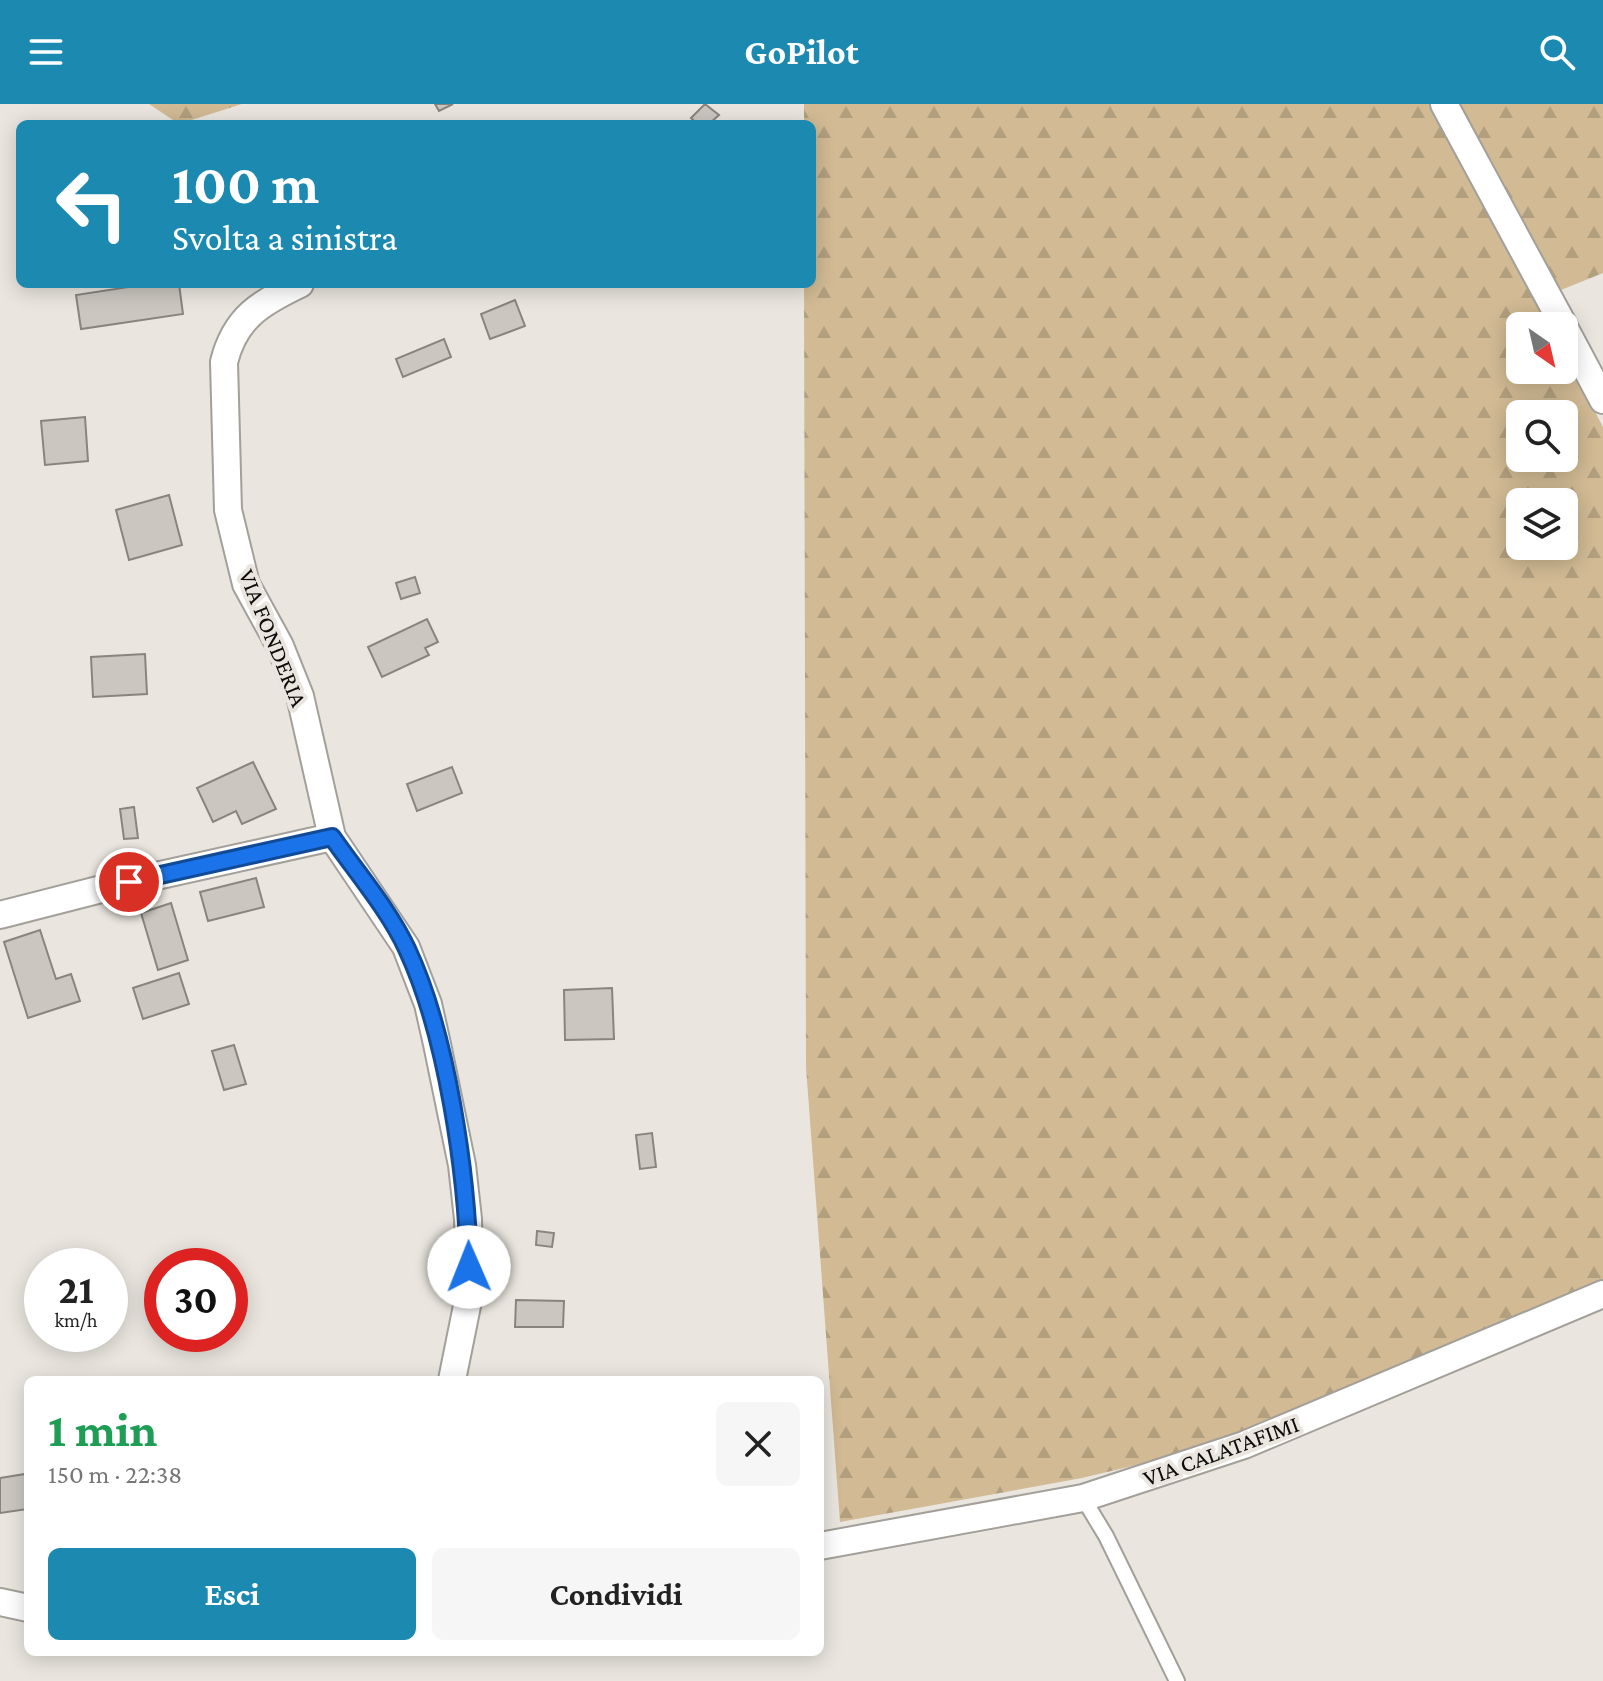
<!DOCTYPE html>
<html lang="it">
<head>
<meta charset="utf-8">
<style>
  body { margin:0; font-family:"Crimson Pro",serif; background:#f6f6f6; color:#222; height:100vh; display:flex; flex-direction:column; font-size:30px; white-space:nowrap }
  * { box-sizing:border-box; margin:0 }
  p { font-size:26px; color:#767676 }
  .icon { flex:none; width:44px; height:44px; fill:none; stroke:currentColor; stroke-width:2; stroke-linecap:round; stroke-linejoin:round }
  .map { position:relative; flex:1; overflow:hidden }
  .panel { position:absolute; left:24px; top:1272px; width:800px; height:280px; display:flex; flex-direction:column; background:#fff; border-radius:12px; box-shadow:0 4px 20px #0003 }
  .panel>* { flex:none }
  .guide { position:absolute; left:16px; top:16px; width:800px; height:168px; border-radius:12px; box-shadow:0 4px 20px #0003; background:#1c89b0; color:#fff; overflow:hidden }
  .needle { width:52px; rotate:146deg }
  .controls { position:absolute; left:1506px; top:208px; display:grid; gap:16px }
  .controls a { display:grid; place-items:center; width:72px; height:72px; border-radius:12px; background:#fff; box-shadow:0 4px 20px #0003; font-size:40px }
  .speed { position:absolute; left:24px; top:1144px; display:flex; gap:16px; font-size:40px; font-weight:700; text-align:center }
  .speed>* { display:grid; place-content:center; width:104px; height:104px; border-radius:50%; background:#fff; box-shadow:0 4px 20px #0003; line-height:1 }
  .speed small { font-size:20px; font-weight:400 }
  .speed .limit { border:12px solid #d22; background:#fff; color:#111 }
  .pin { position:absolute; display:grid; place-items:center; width:68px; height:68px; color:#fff; margin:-34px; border:4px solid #fff; border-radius:50%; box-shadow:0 2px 8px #0007 }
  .me { position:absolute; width:88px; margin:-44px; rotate:359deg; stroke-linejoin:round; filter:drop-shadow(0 0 6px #0008) }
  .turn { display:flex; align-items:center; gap:28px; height:168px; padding:0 24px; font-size:36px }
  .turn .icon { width:104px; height:104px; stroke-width:2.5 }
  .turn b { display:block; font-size:56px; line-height:68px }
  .round { display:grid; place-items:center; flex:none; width:84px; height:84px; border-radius:12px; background:#f6f6f6 }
  .summary { display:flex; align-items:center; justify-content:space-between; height:136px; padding:0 24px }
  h1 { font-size:48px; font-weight:700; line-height:60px; color:#1e9e55 }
  .primary-button { display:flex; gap:16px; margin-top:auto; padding:16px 24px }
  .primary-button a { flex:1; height:92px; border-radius:12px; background:#1c89b0; color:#fff; font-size:32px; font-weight:700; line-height:92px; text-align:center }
  .primary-button a+a { background:#f6f6f6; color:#222 }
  header { display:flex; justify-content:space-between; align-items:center; height:104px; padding:0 24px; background:#1c89b0; color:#fff; font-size:36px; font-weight:700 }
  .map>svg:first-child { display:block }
</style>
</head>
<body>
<header><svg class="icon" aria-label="menu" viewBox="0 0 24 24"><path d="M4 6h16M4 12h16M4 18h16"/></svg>GoPilot<svg class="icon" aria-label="search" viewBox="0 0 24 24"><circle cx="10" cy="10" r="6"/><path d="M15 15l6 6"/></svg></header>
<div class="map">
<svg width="1603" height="1577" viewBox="0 0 1603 1577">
  <defs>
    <pattern id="forest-firs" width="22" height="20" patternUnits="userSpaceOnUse" patternTransform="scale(2)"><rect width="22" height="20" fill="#d1ba94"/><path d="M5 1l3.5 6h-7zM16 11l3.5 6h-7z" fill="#b29f7e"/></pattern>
  </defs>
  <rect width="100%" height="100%" fill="#eae6df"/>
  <!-- forest -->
  <path fill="url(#forest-firs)" fill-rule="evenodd" d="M149,0H242L179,20Z
    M804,0H1431L1550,222H1520V266H1564V249L1603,323V1177L1349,1287L1174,1352L1082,1374L840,1418L806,963L804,180H812V20H804ZM1520,310H1564V354H1520ZM1520,398H1564V442H1520Z
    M1460,0H1603V169L1561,186Z"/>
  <!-- building -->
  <path fill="#cbc7c0" stroke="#88847e" stroke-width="2" d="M435,0H453L439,7Z
    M705,0L719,11L709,20H697L691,14Z
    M148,180H179L183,210L81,225L76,191Z
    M515,196L525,222L490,235L481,210Z
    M444,235L451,253L403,273L396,255Z
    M85,313L88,357L45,361L41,317Z
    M169,391L182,441L129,456L116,406Z
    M415,473L420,489L401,495L396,479Z
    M427,515L438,538L425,544L429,551L382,573L368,543Z
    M145,550L147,590L93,593L91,553Z
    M253,658L276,705L242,720L236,707L213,718L197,684Z
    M452,663L462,689L417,707L407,680Z
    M134,703L138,734L124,735L120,705Z
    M256,774L264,803L208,817L200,788Z
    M171,799L188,856L158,866L141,809Z
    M40,826L56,875L71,870L80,897L28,914L4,838Z
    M179,869L189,900L143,915L133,884Z
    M612,884L614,935L565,936L564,886Z
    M234,941L246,980L224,986L212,947Z
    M652,1029L656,1063L640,1065L636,1031Z
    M537,1127L554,1129L552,1143L536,1141Z
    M516,1196L564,1197L563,1223H515Z
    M25,1370L28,1405L0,1409V1374Z"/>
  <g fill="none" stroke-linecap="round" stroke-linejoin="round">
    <defs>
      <path id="lane" d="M1083,1394L1106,1432L1177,1577"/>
      <path id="street" d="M1444,0L1564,222
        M300,180C260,199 235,214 224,258L228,406L246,480L280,542L300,592L332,733L406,843L428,900L437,940L462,1061L468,1115L470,1187L452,1276
        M1564,223L1603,296
        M0,811L129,778L332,733
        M820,1442L1083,1394L1244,1341L1603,1190
        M0,1498L28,1504"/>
    </defs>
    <!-- lane casing -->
    <use href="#lane" stroke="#a39f99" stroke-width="18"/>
    <!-- street casing -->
    <use href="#street" stroke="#a39f99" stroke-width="30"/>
    <!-- lane -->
    <use href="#lane" stroke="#fff" stroke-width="14"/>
    <!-- street -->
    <use href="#street" stroke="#fff" stroke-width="26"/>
  </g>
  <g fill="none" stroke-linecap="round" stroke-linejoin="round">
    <defs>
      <path id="route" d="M129,778L332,733C357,769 389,806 407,845C447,930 467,1070 469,1163"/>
    </defs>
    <!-- route casing -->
    <use href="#route" stroke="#114b97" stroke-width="20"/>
    <!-- route -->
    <use href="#route" stroke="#1a73e8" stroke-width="14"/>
  </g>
  <g text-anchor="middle" stroke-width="8" stroke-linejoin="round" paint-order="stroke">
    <!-- street labels -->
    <g font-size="24" fill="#0d0c0a" stroke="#eae6df">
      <text transform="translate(273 534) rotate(68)" y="8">VIA FONDERIA</text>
      <text transform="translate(1221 1347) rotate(-20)" y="8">VIA CALATAFIMI</text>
    </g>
  </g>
</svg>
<div class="controls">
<a><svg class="needle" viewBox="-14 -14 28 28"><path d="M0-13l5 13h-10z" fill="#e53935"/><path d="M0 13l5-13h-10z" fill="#767676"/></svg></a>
<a><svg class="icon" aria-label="search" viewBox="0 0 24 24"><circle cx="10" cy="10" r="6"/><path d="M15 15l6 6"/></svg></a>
<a><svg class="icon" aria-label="layers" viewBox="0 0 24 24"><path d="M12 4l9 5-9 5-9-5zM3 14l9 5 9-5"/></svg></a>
</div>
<div class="speed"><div>21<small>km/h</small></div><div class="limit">30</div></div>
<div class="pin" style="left:129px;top:778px;background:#d93025"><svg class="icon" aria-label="arrive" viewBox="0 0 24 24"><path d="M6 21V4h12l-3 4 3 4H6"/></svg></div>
<svg class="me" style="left:469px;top:1163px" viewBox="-20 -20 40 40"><circle r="19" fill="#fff"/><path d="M0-13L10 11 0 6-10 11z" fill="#1a73e8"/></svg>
<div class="guide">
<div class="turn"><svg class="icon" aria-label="left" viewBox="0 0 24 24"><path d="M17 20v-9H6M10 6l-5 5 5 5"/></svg><div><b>100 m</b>Svolta a sinistra</div></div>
</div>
<section class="panel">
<div class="summary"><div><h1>1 min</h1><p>150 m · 22:38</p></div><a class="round"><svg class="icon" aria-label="close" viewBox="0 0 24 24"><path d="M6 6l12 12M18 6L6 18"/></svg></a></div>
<div class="primary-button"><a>Esci</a><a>Condividi</a></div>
</section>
</div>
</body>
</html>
